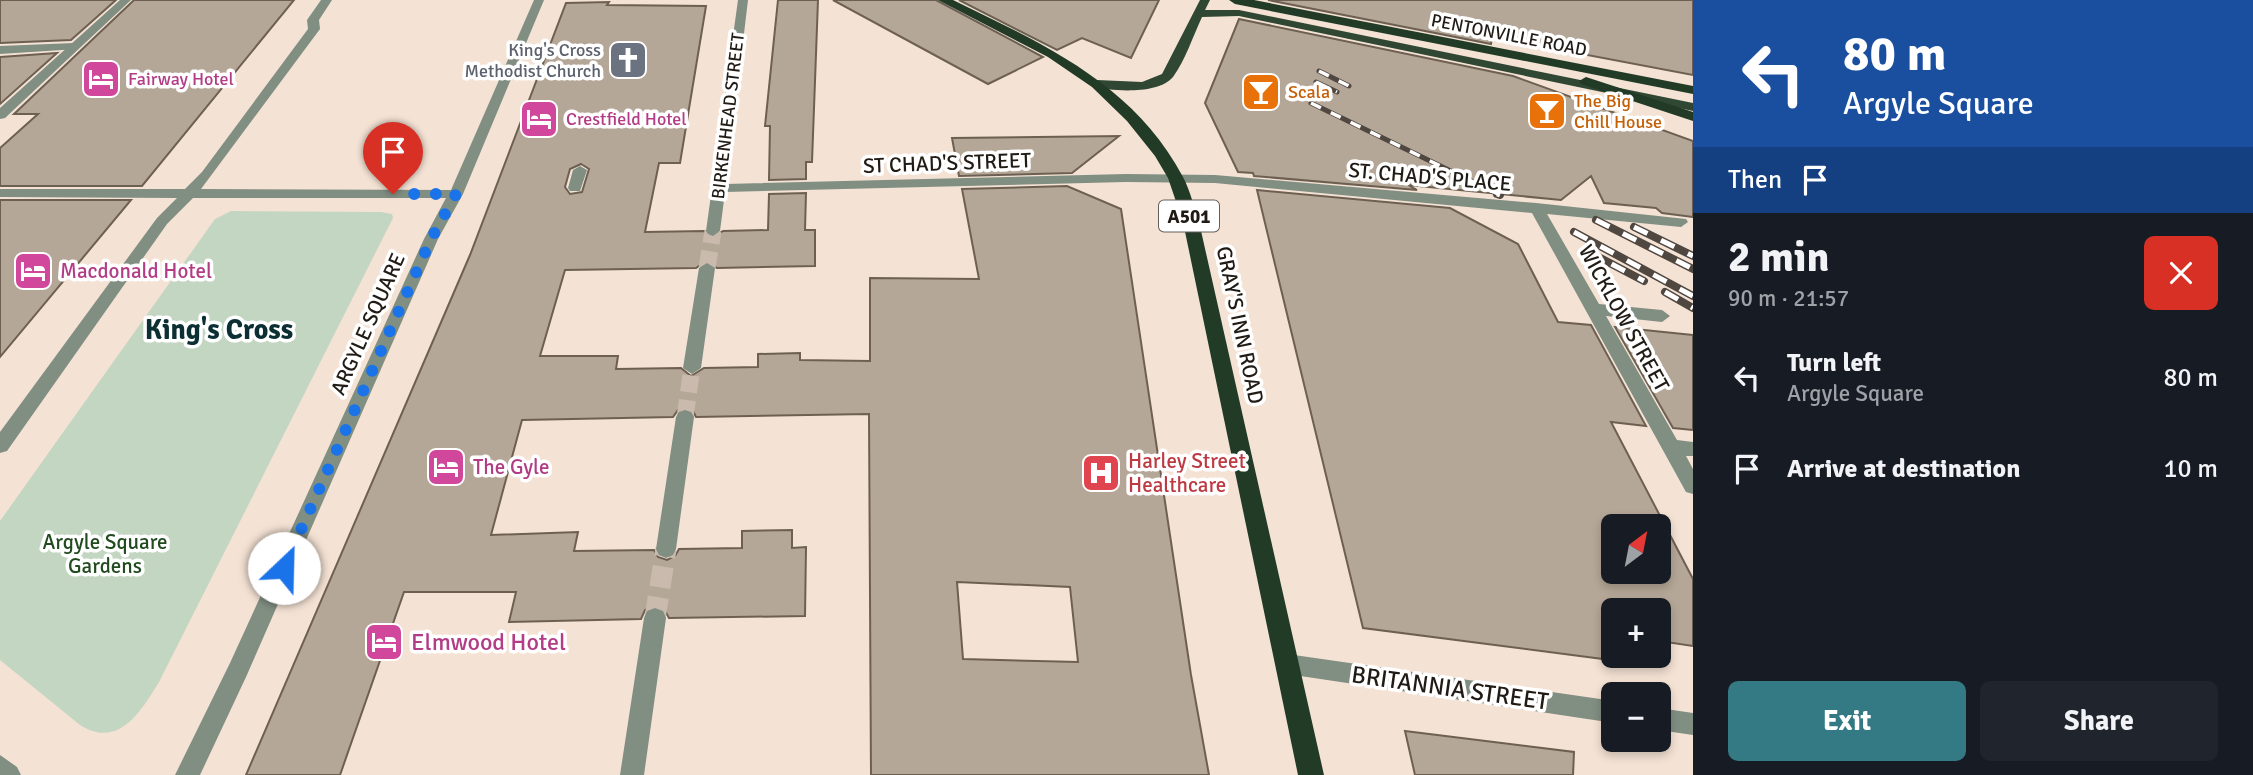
<!DOCTYPE html>
<html lang="en">
<head>
<meta charset="utf-8">
<style>
  body { margin:0; font-family:Signika,sans-serif; background:#20242c; color:#f1f3f6; height:100vh; display:flex; flex-direction:column; font-size:26px; white-space:nowrap }
  * { box-sizing:border-box; margin:0 }
  p { font-size:23px; color:#9ea1a6 }
  .icon { flex:none; width:38px; height:38px; fill:none; stroke:currentColor; stroke-width:2; stroke-linecap:round; stroke-linejoin:round }
  .map { position:relative; flex:1; overflow:hidden }
  .drawer { display:flex; flex-direction:column; background:#171b24; width:560px }
  .drawer>* { flex:none }
  .top-card { background:#1a4fa0; color:#fff; overflow:hidden }
  .needle { width:46px; rotate:32deg }
  .fabs { position:absolute; left:1601px; top:514px; display:grid; gap:14px }
  .fabs a { display:grid; place-items:center; width:70px; height:70px; border-radius:10px; background:#171b24; box-shadow:0 4px 10px #0003; font-size:35px }
  .pin { position:absolute; display:grid; place-items:center; width:60px; height:60px; color:#fff; margin:-72px -30px; border-radius:50% 50% 50% 0; rotate:-45deg; box-shadow:0 0 7px #0007 }
  .pin .icon { rotate:45deg }
  .me { position:absolute; width:77px; margin:-38px; rotate:24deg; stroke-linejoin:round; filter:drop-shadow(0 0 5px #0008) }
  .turn { display:flex; align-items:center; gap:24px; height:147px; padding:0 35px; font-size:32px }
  .turn .icon { width:91px; height:91px; stroke-width:2.5 }
  .turn b { display:block; font-size:49px; line-height:60px }
  .then { display:flex; align-items:center; height:66px; padding:0 35px; background:#0003; gap:14px; font-size:26px }
  .round { display:grid; place-items:center; flex:none; width:74px; height:74px; border-radius:10px; background:#20242c }
  .head { display:flex; align-items:center; justify-content:space-between; height:119px; padding:0 35px }
  h1 { font-size:42px; font-weight:800; line-height:52px }
  .action { display:flex; gap:14px; margin-top:auto; padding:14px 35px }
  .action a { flex:1; height:80px; border-radius:10px; background:#337a85; color:#fff; font-size:28px; font-weight:800; line-height:80px; text-align:center }
  .action a+a { background:#20242c; color:#f1f3f6 }
  ul { padding:0; list-style:none }
  li { display:flex; align-items:center; gap:21px; height:91px; padding:0 35px }
  li div { flex:1 }
  li b { display:block; font-size:26px }
  li em { font-style:normal }
  main { display:flex; flex:1; min-height:0 }
  .map>svg:first-child { display:block }
</style>
</head>
<body>
<main>
<div class="map">
<svg width="1693" height="775" viewBox="0 0 1693 775">
  <rect width="100%" height="100%" fill="#f4e2d4"/>
  <!-- green -->
  <path fill="#c3d6c1" d="M231,211L381,212L392,214L393,218L159,682C140,713 118,749 80,725L0,660V521L215,219Z"/>
  <!-- building -->
  <path fill="#b5a797" stroke="#6d6052" stroke-width="2" fill-rule="evenodd" d="M0,0H116L71,40L0,43Z
    M134,0H294L142,186H0V148L38,114H14Z
    M778,0H818L812,162H806V179L769,180L770,126H765Z
    M833,0H936L1043,57L988,84Z
    M959,0H1159L1131,58L1082,38L1057,50Z
    M1268,0H1693V75L1492,37L1491,44Z
    M609,2L607,5L706,6L680,163H659L645,232L704,231L712,238L723,231L768,230L769,194L806,193L805,230H815V266L717,268L706,261L696,268L565,270L540,356H618L616,369L681,368L691,376L704,368L758,367V354L800,353V360L870,361V278L979,279L962,189L1067,186L1121,209L1191,675L1209,775H871L869,414L696,417L693,411L686,408L678,410L673,417L522,420L491,535L578,532L574,551L654,550L658,557L667,560L675,556L679,549L742,548V531L792,530V548L806,547L805,616L669,618L664,609L654,606L645,610L641,619L509,622L516,592H404L340,775H246L470,255L566,3ZM581,164L589,169L582,192L570,194L565,187L570,169ZM957,582L1070,587L1078,662L963,659Z
    M1239,19L1513,76L1693,141V217L1662,213L1656,208L1604,203L1591,176L1561,200L1408,185L1417,190L1254,176L1253,173L1238,172L1205,103Z
    M57,53L0,104V57Z
    M1119,136L1072,173L959,176L952,138Z
    M1257,190L1450,208L1518,244L1558,322L1591,325L1646,426L1611,422L1693,579V646L1659,641V611H1614V656H1624L1626,662L1363,628ZM1614,527H1659V572H1614Z
    M0,200H131L0,357Z
    M1615,327L1693,335V430L1673,428Z
    M1405,731L1574,752L1573,775H1415Z"/>
  <g fill="none" stroke-linecap="round" stroke-linejoin="round">
    <!-- minor-tunnel-far1 -->
    <path stroke="#cabaae" stroke-width="17" stroke-dasharray="17 8" stroke-linecap="butt" d="M707,268L713,231
      M685,417L692,368"/>
    <!-- minor-tunnel -->
    <path stroke="#cabaae" stroke-width="21" stroke-dasharray="21 10" stroke-linecap="butt" d="M655,618L666,549"/>
    <!-- service -->
    <path fill="#818e82" fill-rule="evenodd" d="M74,43L78,45V49L0,54V46Z
      M580,166L587,170L580,191H570L568,188L573,170Z"/>
    <!-- minor -->
    <path fill="#818e82" fill-rule="evenodd" d="M120,0H131L5,118L0,119V108Z
      M321,0H332L319,20L320,29L201,189L451,190L534,0H544L463,194L438,239L246,677L200,775H175L230,663L424,239L446,198H193L167,224L7,451L0,453V432L157,218L177,198L0,197V189H185L202,172L308,29L307,20Z
      M738,0H748L726,184L1126,174L1215,175L1536,203L1686,219L1688,222L1681,227L1547,214L1599,304L1662,310L1670,316L1662,322L1606,316L1677,440L1693,442V456H1686L1693,469V494L1686,492L1532,213L1215,183L1126,182L725,192L720,231L713,236L708,234L706,231Z
      M707,263L715,268L701,368L692,374L683,368L699,268Z
      M685,410L691,412L694,417L676,549L673,555L666,558L659,555L656,549L676,417L679,412Z
      M655,608L663,611L666,618L644,775H620L644,618L647,611Z
      M1287,654L1614,701V723L1287,674L1279,671L1276,664L1279,657Z
      M1659,708L1693,713V735L1659,730Z
      M0,755L17,767L21,775H0Z"/>
    <!-- primary -->
    <path fill="#304733" fill-rule="evenodd" d="M1200,0H1210L1205,10H1239L1693,103V111L1239,16L1202,17C1193,36 1185,61 1173,77C1158,95 1112,91 1093,87V81L1097,80L1142,82L1162,74Z"/>
    <!-- trunk -->
    <path fill="#223b26" fill-rule="evenodd" d="M938,0H953C1043,44 1134,84 1183,177C1190,190 1194,207 1199,222L1324,775H1298L1183,222L1168,178L1155,156L1127,121L1092,87L1048,57Z
      M1229,0H1254L1693,86V94L1235,4Z
      M1586,77L1693,112V121L1581,84L1579,81Z"/>
    <defs>
      <path id="rail-far1" d="M1319,71L1349,86
        M1316,82L1337,92
        M1311,103L1500,195"/>
      <path id="rail" d="M1497,194L1500,195
        M1596,220L1693,269
        M1634,227L1693,256
        M1574,232L1693,296
        M1585,250L1644,281
        M1665,292L1693,308"/>
    </defs>
    <!-- rail-far1 casing -->
    <use href="#rail-far1" stroke="#504740" stroke-width="5"/>
    <!-- rail casing -->
    <use href="#rail" stroke="#504740" stroke-width="8"/>
    <!-- rail-far1 -->
    <use href="#rail-far1" stroke="#fff" stroke-width="3.5" stroke-dasharray="11" stroke-linecap="butt"/>
    <!-- rail -->
    <use href="#rail" stroke="#fff" stroke-width="5" stroke-dasharray="15" stroke-linecap="butt"/>
  </g>
  <g fill="none" stroke-linecap="round" stroke-linejoin="round">
    <!-- route -->
    <path stroke="#1a73e8" stroke-width="12" stroke-dasharray="0 21.6" d="M284,568L431,239L456,194H393"/>
  </g>
  <!-- icons -->
  <defs>
    <symbol id="church-square" viewBox="-11 -11 22 22"><rect x="-9" y="-9" width="18" height="18" rx="4" fill="#6b7280" stroke="#fff"/><path d="M-1.2-6h2.4v3.5h3.3v2.4h-3.3V6h-2.4V-.1h-3.3v-2.4h3.3Z" fill="#fff"/></symbol>
    <symbol id="hotel-square" viewBox="-11 -11 22 22"><rect x="-9" y="-9" width="18" height="18" rx="4" fill="#d1479c" stroke="#fff"/><path d="M-6-4.5h1.5V1H6V5H4.5V3h-9V5H-6ZM-4 0a1.8 1.8 0 1 1 3.6 0ZM.5 0V-2.5h3Q6-2.5 6 0Z" fill="#fff"/></symbol>
    <symbol id="bar-square" viewBox="-11 -11 22 22"><rect x="-9" y="-9" width="18" height="18" rx="4" fill="#e8710a" stroke="#fff"/><path d="M-6-5H6L.8 .8V4.5H3.5V6h-7V4.5H-.8V.8Z" fill="#fff"/></symbol>
    <symbol id="hospital-square" viewBox="-11 -11 22 22"><rect x="-9" y="-9" width="18" height="18" rx="4" fill="#e0444e" stroke="#fff"/><path d="M-5-5h3v3.5h4V-5h3V5h-3V1.5h-4V5h-3Z" fill="#fff"/></symbol>
  </defs>
  <g fill-rule="evenodd">
    <use href="#church-square" x="606" y="38" width="44" height="44"/>
    <use href="#hotel-square" x="79" y="57" width="44" height="44"/>
    <use href="#bar-square" x="1239" y="70" width="44" height="44"/>
    <use href="#bar-square" x="1525" y="89" width="44" height="44"/>
    <use href="#hotel-square" x="517" y="97" width="44" height="44"/>
    <use href="#hotel-square" x="11" y="249" width="44" height="44"/>
    <use href="#hotel-square" x="424" y="445" width="44" height="44"/>
    <use href="#hospital-square" x="1079" y="451" width="44" height="44"/>
    <use href="#hotel-square" x="362" y="620" width="44" height="44"/>
  </g>
  <g text-anchor="middle" stroke-width="7" stroke-linejoin="round" paint-order="stroke">
    <!-- far-street labels -->
    <g font-size="18" fill="#211b15" stroke="#fff">
      <text transform="translate(1509 35) rotate(11)" y="6">PENTONVILLE ROAD</text>
      <text transform="translate(728 116) rotate(-83)" y="6">BIRKENHEAD STREET</text>
    </g>
    <!-- far-worship labels -->
    <g font-size="18" fill="#5b616d" stroke="#fff" text-anchor="end">
      <text x="601" y="56">King's Cross<tspan x="601" dy="21">Methodist Church</tspan></text>
    </g>
    <!-- far-hotel labels -->
    <g font-size="18" fill="#b23c85" stroke="#fff" text-anchor="start">
      <text x="128" y="85">Fairway Hotel</text>
      <text x="566" y="125">Crestfield Hotel</text>
    </g>
    <!-- far-food labels -->
    <g font-size="18" fill="#c56008" stroke="#fff" text-anchor="start">
      <text x="1288" y="98">Scala</text>
      <text x="1574" y="107">The Big<tspan x="1574" dy="21">Chill House</tspan></text>
    </g>
    <!-- shield labels -->
    <rect fill="#fff" stroke="#645f5b" stroke-width="2" x="1159" y="200.5" width="60" height="31" rx="5"/>
    <g font-size="19" font-weight="bold" fill="#211b15">
      <text x="1189" y="223">A501</text>
    </g>
    <!-- street labels -->
    <g font-size="21" fill="#211b15" stroke="#fff">
      <text transform="translate(947 163) rotate(-2)" y="7">ST CHAD'S STREET</text>
      <text transform="translate(1430 177) rotate(5)" y="7">ST. CHAD'S PLACE</text>
      <text transform="translate(1624 318) rotate(61)" y="7">WICKLOW STREET</text>
      <text transform="translate(368 324) rotate(-66)" y="7">ARGYLE SQUARE</text>
      <text transform="translate(1240 325) rotate(78)" y="7">GRAY'S INN ROAD</text>
    </g>
    <!-- hotel labels -->
    <g font-size="21" fill="#b23c85" stroke="#fff" text-anchor="start">
      <text x="60" y="278">Macdonald Hotel</text>
      <text x="473" y="474">The Gyle</text>
    </g>
    <!-- health labels -->
    <g font-size="21" fill="#be3a42" stroke="#fff" text-anchor="start">
      <text x="1128" y="468">Harley Street<tspan x="1128" dy="24">Healthcare</tspan></text>
    </g>
    <!-- park labels -->
    <g font-size="21" fill="#224a1f" stroke="#fff">
      <text x="105" y="549">Argyle Square<tspan x="105" dy="24">Gardens</tspan></text>
    </g>
    <!-- near-hotel labels -->
    <g font-size="24" fill="#b23c85" stroke="#fff" text-anchor="start">
      <text x="411" y="650">Elmwood Hotel</text>
    </g>
    <!-- near-street labels -->
    <g font-size="24" fill="#211b15" stroke="#fff">
      <text transform="translate(1450 688) rotate(8)" y="8">BRITANNIA STREET</text>
    </g>
    <!-- district labels -->
    <g font-size="28" font-weight="bold" fill="#0c2f34" stroke="#fff">
      <text x="219" y="339">King's Cross</text>
    </g>
  </g>
</svg>
<div class="fabs">
<a><svg class="needle" viewBox="-14 -14 28 28"><path d="M0-13l5 13h-10z" fill="#e53935"/><path d="M0 13l5-13h-10z" fill="#9ea1a6"/></svg></a>
<a>+</a>
<a>−</a>
</div>
<div class="pin" style="left:393px;top:194px;background:#d93025"><svg class="icon" aria-label="arrive" viewBox="0 0 24 24"><path d="M6 21V4h12l-3 4 3 4H6"/></svg></div>
<svg class="me" style="left:284px;top:568px" viewBox="-20 -20 40 40"><circle r="19" fill="#fff"/><path d="M0-13L10 11 0 6-10 11z" fill="#1a73e8"/></svg>
</div>
<section class="drawer">
<div class="top-card">
<div class="turn"><svg class="icon" aria-label="left" viewBox="0 0 24 24"><path d="M17 20v-9H6M10 6l-5 5 5 5"/></svg><div><b>80 m</b>Argyle Square</div></div>
<div class="then">Then<svg class="icon" aria-label="arrive" viewBox="0 0 24 24"><path d="M6 21V4h12l-3 4 3 4H6"/></svg></div>
</div>
<div class="head"><div><h1>2 min</h1><p>90 m · 21:57</p></div><a class="round" style="background:#d93025;color:#fff"><svg class="icon" aria-label="close" viewBox="0 0 24 24"><path d="M6 6l12 12M18 6L6 18"/></svg></a></div>
<ul>
<li><svg class="icon" aria-label="left" viewBox="0 0 24 24"><path d="M17 20v-9H6M10 6l-5 5 5 5"/></svg><div><b>Turn left</b><p>Argyle Square</p></div><em>80 m</em></li>
<li><svg class="icon" aria-label="arrive" viewBox="0 0 24 24"><path d="M6 21V4h12l-3 4 3 4H6"/></svg><div><b>Arrive at destination</b></div><em>10 m</em></li>
</ul>
<div class="action"><a>Exit</a><a>Share</a></div>
</section>
</main>
</body>
</html>
